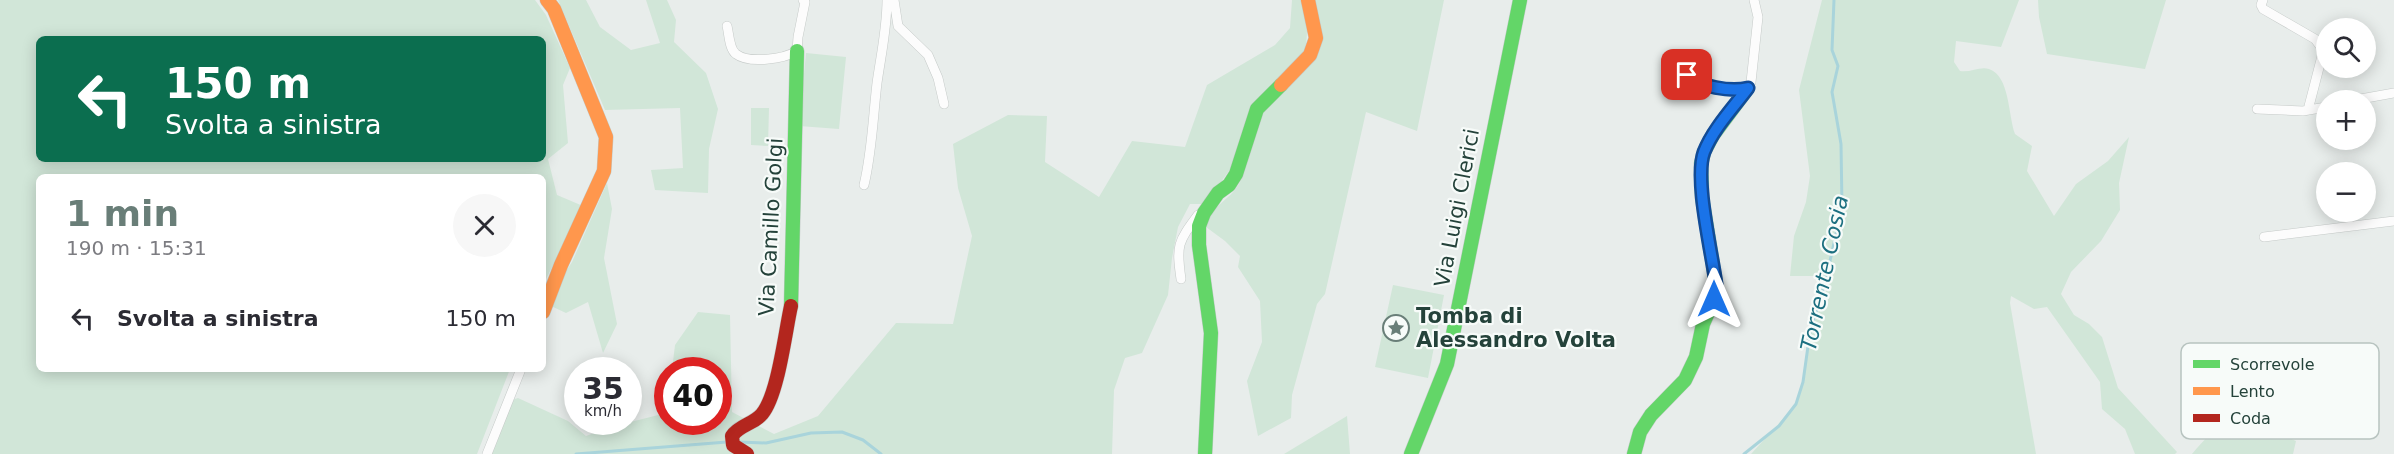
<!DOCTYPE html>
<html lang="it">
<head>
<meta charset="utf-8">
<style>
  body { margin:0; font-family:"DejaVu Sans",sans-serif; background:#f7f7f7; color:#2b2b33; height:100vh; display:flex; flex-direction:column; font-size:22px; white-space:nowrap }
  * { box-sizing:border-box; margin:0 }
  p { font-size:20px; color:#7c7c81 }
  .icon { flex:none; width:33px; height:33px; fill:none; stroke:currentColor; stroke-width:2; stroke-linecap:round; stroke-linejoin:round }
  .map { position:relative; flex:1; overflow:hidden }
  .details { position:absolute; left:36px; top:174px; width:510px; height:198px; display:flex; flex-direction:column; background:#fff; border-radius:9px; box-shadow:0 3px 15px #0003 }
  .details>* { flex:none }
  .banner { position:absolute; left:36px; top:36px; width:510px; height:126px; border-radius:9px; box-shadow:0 3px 15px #0003; background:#0b6e4f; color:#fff; overflow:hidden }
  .fabs { position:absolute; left:2316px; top:18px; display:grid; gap:12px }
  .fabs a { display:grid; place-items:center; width:60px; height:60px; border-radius:50%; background:#fff; box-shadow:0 3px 15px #0003; font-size:30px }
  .speed { position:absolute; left:564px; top:357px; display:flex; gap:12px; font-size:30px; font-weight:700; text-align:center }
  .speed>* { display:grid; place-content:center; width:78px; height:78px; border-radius:50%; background:#fff; box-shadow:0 3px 15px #0003; line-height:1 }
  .speed small { font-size:15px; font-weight:400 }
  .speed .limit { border:9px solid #d22; background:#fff; color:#111 }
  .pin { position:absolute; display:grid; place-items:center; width:51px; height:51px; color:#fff; margin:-26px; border-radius:12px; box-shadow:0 3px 9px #0006 }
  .me { position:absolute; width:66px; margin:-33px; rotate:0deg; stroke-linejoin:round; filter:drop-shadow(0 0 4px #0008) }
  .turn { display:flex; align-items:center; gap:21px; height:126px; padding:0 30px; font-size:27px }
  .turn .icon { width:78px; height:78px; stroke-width:2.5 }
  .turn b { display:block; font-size:42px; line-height:51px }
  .round { display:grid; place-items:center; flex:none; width:63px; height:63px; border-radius:32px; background:#f7f7f7 }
  .overview { display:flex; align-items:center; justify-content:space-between; height:102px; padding:0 30px }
  h1 { font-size:36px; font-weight:700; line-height:45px; color:#697e78 }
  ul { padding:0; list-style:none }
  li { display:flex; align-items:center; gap:18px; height:84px; padding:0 30px }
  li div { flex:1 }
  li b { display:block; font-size:22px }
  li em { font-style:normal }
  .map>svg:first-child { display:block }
</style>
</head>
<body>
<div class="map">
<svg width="2394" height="454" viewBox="0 0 2394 454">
  <rect width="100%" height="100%" fill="#e8edeb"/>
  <!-- green -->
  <path fill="#d1e6d8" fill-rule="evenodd" d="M0,0H535L546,15L570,68L563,85L568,143L548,159L557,195L583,206L543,285V177H39V369H510L477,454H0ZM39,39H543V159H39Z
    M558,0H586L600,27L631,50L660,43L646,0H667L676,20L674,42L706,73L718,109L709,149L708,193L655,190L651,170L683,168L680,108L605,110Z
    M1292,0H1303C1307,18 1309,35 1304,53L1263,97L1231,168L1205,204H1190L1178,227L1172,258L1168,295L1142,353L1125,358L1114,390L1112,454H491L512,400L518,398L568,421L586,436L611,427L666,413L667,403L668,422H718V370H672L675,345L698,312L730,315L732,412L774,434L818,416L896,323L953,324L972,236L958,188L953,144L1008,115L1047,116L1045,162L1099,197L1132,141L1185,147L1207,85L1275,45L1290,28Z
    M1314,0H1444L1417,131L1366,112L1325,294L1317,304L1292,395L1291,418L1258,436L1247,381L1262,342L1260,301L1238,267L1240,256L1225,241L1206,227C1210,206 1229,201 1239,184C1251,163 1252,126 1264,109C1275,93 1299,74 1313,60Z
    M1822,0H2019L2001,47L1956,41L1954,62L1960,71C1970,73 1980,66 1989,69C2010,76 2008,115 2015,134L2032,146L2027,171L2054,216L2076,184L2108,161L2129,137L2119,183L2120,210L2101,241L2071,272L2061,294L2074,315L2089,324L2102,337L2118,388L2177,452L2175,454H2135L2125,429L2102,409L2100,382L2047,307L2034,309L2011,296L2010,303L2036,454H1751L1792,409L1800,395L1810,334L1832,276H1790L1794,236L1806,202L1810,176L1799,90Z
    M2038,0H2166L2145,69L2047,54L2039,17Z
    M806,53L846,57L839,129L799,126Z
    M751,108H769L768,146L751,145Z
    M607,183L612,209L604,258L617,324L603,353L588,302L566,313L551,306L561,279L572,262Z
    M1393,285L1444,295L1428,378L1375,367Z
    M2272,410L2300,413L2303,418L2295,417L2289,438L2296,441L2293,454H2192C2215,426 2235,412 2272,410Z
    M1347,416L1350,454H1284Z"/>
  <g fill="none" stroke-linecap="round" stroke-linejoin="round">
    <!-- stream -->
    <path stroke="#a9d4db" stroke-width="3" d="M739,442L766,443L811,433L842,432L863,440L881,454
      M576,454L727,442
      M1744,454L1779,426L1796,404L1803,382L1810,332L1826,279L1842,207L1841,144L1832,92L1838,66L1832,50L1834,0"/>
    <defs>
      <path id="street" d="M894,0L898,26L928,55L938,78L944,104
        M2263,0L2261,5L2263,9L2315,39L2321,47L2322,56L2308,110
        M727,26C729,33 729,49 736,54C749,64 784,59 797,51L798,37L805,2L803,0
        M1681,61C1683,65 1684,71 1687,75C1694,86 1736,91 1748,88L1751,82L1758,17L1754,0
        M2355,100L2394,93
        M2257,109L2303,111L2326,107
        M864,185C872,152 873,117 877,83C881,55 887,28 887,0
        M2264,237L2394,221
        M1181,279C1176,245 1178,242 1198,215L1202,214
        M487,454L521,369"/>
      <path id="fast" d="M791,306L797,51
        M1205,454L1211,333L1199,245V226L1204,213L1218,193L1229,185L1236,174L1257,109L1281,85
        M1411,454L1447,364L1520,0
        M1634,454L1640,432L1651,415L1685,380L1696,357L1703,324L1714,299L1716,284L1702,197L1701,164L1704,152L1713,135L1748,88"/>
      <path id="slow" d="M1281,85L1310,55L1316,38L1308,0
        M543,312L561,265L604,171L606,137L554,9L547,0"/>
      <path id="jam" d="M747,454L733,445L732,436C739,425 754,424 762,414C778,395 785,333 791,306"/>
    </defs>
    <!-- street casing -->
    <use href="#street" stroke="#c5cac8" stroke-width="10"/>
    <!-- fast casing -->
    <use href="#fast" stroke="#c3cbc8" stroke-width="15"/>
    <!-- slow casing -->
    <use href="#slow" stroke="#c3cbc8" stroke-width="15"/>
    <!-- jam casing -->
    <use href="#jam" stroke="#c3cbc8" stroke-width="15"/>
    <!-- street -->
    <use href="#street" stroke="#fcfcfc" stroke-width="9"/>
    <!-- fast -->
    <use href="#fast" stroke="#63d668" stroke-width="14"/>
    <!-- slow -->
    <use href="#slow" stroke="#ff974d" stroke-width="14"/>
    <!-- jam -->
    <use href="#jam" stroke="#b3261e" stroke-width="14"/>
  </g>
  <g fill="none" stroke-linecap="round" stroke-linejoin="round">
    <defs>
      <path id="route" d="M1687,75C1699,87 1731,92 1748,88C1733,108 1713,129 1704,152C1694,179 1712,253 1716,284L1714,299"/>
    </defs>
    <!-- route casing -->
    <use href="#route" stroke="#114b97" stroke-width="15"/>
    <!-- route -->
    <use href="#route" stroke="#1a73e8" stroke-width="10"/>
  </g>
  <!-- icons -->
  <defs>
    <symbol id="sight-ring" viewBox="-11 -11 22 22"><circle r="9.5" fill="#f7fbf9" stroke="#697e78" stroke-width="1.5"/><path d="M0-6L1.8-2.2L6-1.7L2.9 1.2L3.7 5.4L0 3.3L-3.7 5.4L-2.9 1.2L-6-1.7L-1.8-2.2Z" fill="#697e78"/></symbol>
  </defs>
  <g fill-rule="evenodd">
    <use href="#sight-ring" x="1381" y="313" width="30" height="30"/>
  </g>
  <g text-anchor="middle" stroke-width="4.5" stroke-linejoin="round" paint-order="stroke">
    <!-- street labels -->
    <g font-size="21" fill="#24423a" stroke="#f7fbf9">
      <text transform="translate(1457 208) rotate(-79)" y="7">Via Luigi Clerici</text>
      <text transform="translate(771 227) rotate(-87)" y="7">Via Camillo Golgi</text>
    </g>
    <!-- poi labels -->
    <g font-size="21" font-weight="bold" fill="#24423a" stroke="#f7fbf9" text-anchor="start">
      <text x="1416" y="323">Tomba di<tspan x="1416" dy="24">Alessandro Volta</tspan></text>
    </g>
    <!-- water labels -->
    <g font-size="22" font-style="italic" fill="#1c6f80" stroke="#f7fbf9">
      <text transform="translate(1824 273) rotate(-78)" y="8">Torrente Cosia</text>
    </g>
  </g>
  <!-- legend -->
  <rect x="2181" y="343" width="198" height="96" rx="9" fill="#f7fbf9" stroke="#b8c4c0" stroke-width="1.5"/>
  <rect x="2193" y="360" width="27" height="8" fill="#63d668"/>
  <rect x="2193" y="387" width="27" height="8" fill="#ff974d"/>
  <rect x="2193" y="414" width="27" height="8" fill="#b3261e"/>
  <g font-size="16" fill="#24423a">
    <text x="2230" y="370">Scorrevole</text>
    <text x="2230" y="397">Lento</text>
    <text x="2230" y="424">Coda</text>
  </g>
</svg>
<div class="fabs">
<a><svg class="icon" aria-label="search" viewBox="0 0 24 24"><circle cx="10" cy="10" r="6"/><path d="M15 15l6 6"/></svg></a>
<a>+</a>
<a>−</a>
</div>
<div class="speed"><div>35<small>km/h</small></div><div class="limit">40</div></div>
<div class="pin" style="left:1687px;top:75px;background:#d93025"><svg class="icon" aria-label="arrive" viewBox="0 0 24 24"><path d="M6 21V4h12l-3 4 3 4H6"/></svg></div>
<svg class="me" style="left:1714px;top:299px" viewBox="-20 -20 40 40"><path d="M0-17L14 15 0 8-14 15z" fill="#1a73e8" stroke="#fff" stroke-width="4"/></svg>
<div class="banner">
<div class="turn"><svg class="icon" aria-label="left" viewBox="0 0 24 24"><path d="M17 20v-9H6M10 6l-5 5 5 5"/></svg><div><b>150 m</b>Svolta a sinistra</div></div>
</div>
<section class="details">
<div class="overview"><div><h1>1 min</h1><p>190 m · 15:31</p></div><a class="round"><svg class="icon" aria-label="close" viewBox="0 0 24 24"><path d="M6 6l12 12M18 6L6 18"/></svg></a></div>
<ul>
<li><svg class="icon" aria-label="left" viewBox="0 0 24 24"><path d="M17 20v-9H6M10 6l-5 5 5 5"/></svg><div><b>Svolta a sinistra</b></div><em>150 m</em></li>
</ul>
</section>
</div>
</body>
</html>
